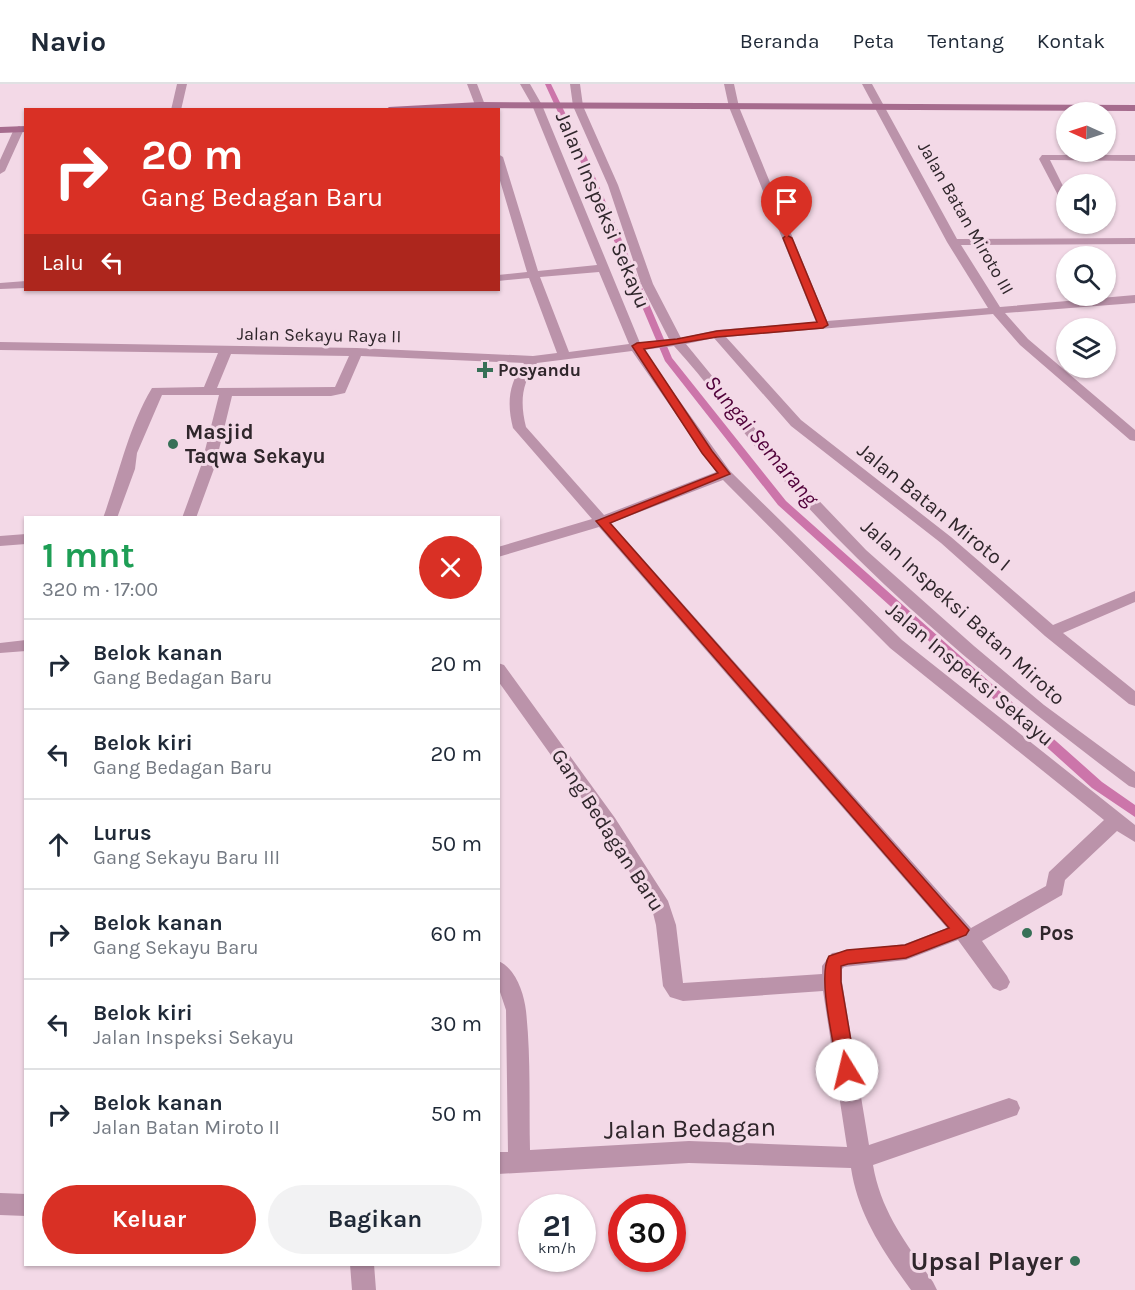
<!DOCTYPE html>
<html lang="id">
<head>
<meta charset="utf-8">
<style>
  body { margin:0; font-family:Karla,sans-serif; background:#f2f2f3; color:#1f2937; height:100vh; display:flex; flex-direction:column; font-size:22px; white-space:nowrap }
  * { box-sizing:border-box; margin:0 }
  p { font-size:20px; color:#747a83 }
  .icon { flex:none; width:33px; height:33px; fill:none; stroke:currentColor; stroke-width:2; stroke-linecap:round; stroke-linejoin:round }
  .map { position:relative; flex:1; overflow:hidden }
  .drawer { position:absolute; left:24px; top:432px; width:476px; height:750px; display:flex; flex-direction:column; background:#fff; border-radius:0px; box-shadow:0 2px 4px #0004 }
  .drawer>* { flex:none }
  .hud { position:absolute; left:24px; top:24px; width:476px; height:183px; border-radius:0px; box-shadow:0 2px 4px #0004; background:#d93025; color:#fff; overflow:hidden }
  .needle { width:39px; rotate:273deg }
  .controls { position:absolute; left:1056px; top:18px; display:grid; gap:12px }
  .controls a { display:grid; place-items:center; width:60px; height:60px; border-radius:50%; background:#fff; box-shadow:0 2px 4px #0004; font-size:30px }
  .speed { position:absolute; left:518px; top:1110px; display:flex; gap:12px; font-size:30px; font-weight:700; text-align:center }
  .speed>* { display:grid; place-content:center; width:78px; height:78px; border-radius:50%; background:#fff; box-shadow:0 2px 4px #0004; line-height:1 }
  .speed small { font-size:15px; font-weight:400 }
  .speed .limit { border:9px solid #d22; background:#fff; color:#111 }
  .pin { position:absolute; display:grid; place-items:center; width:51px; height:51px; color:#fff; margin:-62px -26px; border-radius:50% 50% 50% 0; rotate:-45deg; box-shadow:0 0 6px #0007 }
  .pin .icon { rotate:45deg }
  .me { position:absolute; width:66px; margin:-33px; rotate:351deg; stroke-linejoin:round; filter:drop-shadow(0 0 4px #0008) }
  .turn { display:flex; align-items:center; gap:21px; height:126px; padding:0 18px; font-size:27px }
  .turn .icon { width:78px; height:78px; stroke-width:2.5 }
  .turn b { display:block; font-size:42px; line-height:51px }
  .then { display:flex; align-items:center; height:57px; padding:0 18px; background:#0003; gap:12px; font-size:22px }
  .round { display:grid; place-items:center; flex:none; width:63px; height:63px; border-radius:32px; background:#f2f2f3 }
  .summary { display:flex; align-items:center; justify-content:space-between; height:102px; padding:0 18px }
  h1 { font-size:36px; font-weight:700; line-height:45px; color:#1e9e55 }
  .action { display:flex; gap:12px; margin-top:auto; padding:12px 18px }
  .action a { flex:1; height:69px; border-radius:36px; background:#d93025; color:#fff; font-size:24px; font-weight:700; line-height:69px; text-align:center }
  .action a+a { background:#f2f2f3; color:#1f2937 }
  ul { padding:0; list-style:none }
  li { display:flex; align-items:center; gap:18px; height:90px; padding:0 18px; border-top:2px solid #e0e1e3 }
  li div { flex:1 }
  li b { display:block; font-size:22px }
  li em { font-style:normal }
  header { display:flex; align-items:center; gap:36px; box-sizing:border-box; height:84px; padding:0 30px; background:#fff; border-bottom:2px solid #e0e1e3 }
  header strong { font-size:28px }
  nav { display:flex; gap:33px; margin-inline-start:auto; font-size:21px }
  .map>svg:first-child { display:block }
</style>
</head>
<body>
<header>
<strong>Navio</strong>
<nav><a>Beranda</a><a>Peta</a><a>Tentang</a><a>Kontak</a></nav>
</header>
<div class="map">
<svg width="1135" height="1206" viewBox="0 0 1135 1206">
  <rect width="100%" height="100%" fill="#f3d9e7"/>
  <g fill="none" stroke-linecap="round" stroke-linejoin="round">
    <!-- stream -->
    <path fill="#cc75aa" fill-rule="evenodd" d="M545,0H551L587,74L672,274L786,417L1102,698L1135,721V733L1092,704L778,421L665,277L579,74Z"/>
    <!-- service -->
    <path fill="#bb93aa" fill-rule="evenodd" d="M19,42L24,45L5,87L0,90V76L14,45Z
      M26,197V204L0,205V199Z"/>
    <!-- minor -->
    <path fill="#bb93aa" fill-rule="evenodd" d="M177,0H187L181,26H171Z
      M467,0H477L485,21L483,23L475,21Z
      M520,0H530L542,21L640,259L669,255L641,200L608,101L573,22L570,0H580L583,22L618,101L653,200L681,254L717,246L816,238L729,23L724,0H734L739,23L827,237L988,224L947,158L862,0H872L957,155L1135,154V160L961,161L1000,223L1135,211V219L1005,229L1028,255L1135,346V357L1130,356L1020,261L993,230L726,253L801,336L951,453L1053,541L1135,507V518L1063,549L1135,607V622L1129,620L1045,552L941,459L791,342L714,254L686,260L784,380L866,466L974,562L1044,621L1135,688V704L1129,702C1004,608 876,505 774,385C739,345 710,301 674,262L643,266L730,387L902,556L1135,741V758L1117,747L1065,796L1062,811L982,857L1007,892L1010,898L1007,904L1000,907L993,904L958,856L906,876L844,883L842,885V898L869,1061L1009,1014L1017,1017L1020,1024L1017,1031L873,1081C881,1128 906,1159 933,1198L937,1206H911C884,1169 858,1131 851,1084L689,1079L498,1090V1068H508L506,926L498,902V877C516,884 524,910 526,927C531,973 529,1021 530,1066L689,1057L847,1063L823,907L683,917L670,913L663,902L656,841L652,825L603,744L498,597V579L504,581L615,734L668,817L676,841L683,899L822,890V882L832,869L905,860L947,844L599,443L498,473V463L592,435L513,344C507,320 508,300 524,279L361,272L345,309L331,312H232L215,382L196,434H182L201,382L219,311H162L137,369L135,385L117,434H103C119,391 128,344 152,304L204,303L218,269L0,266V258L357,264L533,272L557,269L529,194L498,197V191L527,188L498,90V70L503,73L538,187L597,181L532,21ZM599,188L629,260L569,268L540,193ZM632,267L716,388L604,431L526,343C520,319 521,299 537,279ZM231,270L349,272L335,303L217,304ZM723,396L890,564L1104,736L1049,788L1046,802L971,844L611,439Z
      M1042,71H1135V77L1050,76L1066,108V120L1061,117L1039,75Z
      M26,450V460L0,462V452Z
      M26,556V567L0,569V559Z
      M0,1109L26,1110V1132L0,1131Z
      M350,1180H374L376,1206H352Z"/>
    <!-- secondary -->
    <path fill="#a66c8e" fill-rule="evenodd" d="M480,18L1135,21V27L480,24L385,26L389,23Z
      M26,42V48L0,49V43Z"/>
  </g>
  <!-- route -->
  <path fill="#d93025" stroke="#8d1f18" stroke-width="1.5" d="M787,151L792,154L828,241L823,244L717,253L644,265L712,367L730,390L610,439L969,846L966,851L906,874L848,880L841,882V898L856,986L853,991L847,994L841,991L838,986C834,960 817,892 829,872L847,866L905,861L949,844L596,437L718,389L702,369L632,262L637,259L677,255L717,247L817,238L783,154Z"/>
  <!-- markers -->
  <g fill="#377057" stroke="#f3d9e7" stroke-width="2">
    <path d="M482 277h6v6h6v6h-6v6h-6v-6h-6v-6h6z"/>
    <circle cx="173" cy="360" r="6"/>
    <circle cx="1027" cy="849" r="6"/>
    <circle cx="1075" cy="1177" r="6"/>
  </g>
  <g text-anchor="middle" stroke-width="6" stroke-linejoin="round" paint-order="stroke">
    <!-- far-street labels -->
    <g font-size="18" fill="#2f262b" stroke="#f3d9e7">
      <text transform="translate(966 134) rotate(60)" y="6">Jalan Batan Miroto III</text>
      <text transform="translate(319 251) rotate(1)" y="6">Jalan Sekayu Raya II</text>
    </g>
    <!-- far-poi labels -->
    <g font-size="18" font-weight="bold" fill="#2f262b" stroke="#f3d9e7" text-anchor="start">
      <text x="498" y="292">Posyandu</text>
    </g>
    <!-- street labels -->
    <g font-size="21" fill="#2f262b" stroke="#f3d9e7">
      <text transform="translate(603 126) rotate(67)" y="7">Jalan Inspeksi Sekayu</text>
      <text transform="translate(934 423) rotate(39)" y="7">Jalan Batan Miroto I</text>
      <text transform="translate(963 528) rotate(42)" y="7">Jalan Inspeksi Batan Miroto</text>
      <text transform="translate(970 590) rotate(40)" y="7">Jalan Inspeksi Sekayu</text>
      <text transform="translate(608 746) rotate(57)" y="7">Gang Bedagan Baru</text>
    </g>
    <!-- poi labels -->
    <g font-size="21" font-weight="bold" fill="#2f262b" stroke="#f3d9e7" text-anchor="start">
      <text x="185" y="355">Masjid<tspan x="185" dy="24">Taqwa Sekayu</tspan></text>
      <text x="1039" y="856">Pos</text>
    </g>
    <!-- water labels -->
    <g font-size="22" font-style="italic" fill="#51003a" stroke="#f3d9e7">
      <text transform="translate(762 356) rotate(50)" y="8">Sungai Semarang</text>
    </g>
    <!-- near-street labels -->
    <g font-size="26" fill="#2f262b" stroke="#f3d9e7">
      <text transform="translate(690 1044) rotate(-1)" y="9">Jalan Bedagan</text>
    </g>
    <!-- near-poi labels -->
    <g font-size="26" font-weight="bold" fill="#2f262b" stroke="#f3d9e7" text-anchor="end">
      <text x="1063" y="1186">Upsal Player</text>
    </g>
  </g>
</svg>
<div class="controls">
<a><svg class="needle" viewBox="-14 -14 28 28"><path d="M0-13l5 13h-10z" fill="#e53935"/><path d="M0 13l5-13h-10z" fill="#747a83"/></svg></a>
<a><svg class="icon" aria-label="sound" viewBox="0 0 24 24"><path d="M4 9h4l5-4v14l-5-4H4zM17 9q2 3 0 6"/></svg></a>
<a><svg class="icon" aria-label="search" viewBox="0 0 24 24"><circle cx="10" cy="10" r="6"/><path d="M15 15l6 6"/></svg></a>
<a><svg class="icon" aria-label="layers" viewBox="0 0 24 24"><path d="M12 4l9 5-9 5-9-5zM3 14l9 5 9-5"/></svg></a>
</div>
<div class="speed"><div>21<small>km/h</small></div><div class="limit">30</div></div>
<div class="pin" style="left:787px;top:154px;background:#d93025"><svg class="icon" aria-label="arrive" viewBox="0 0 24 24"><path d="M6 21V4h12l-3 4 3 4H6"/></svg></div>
<svg class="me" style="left:847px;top:986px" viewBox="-20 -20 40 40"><circle r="19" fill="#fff"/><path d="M0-13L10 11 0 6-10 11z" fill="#d93025"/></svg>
<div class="hud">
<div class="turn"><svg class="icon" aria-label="right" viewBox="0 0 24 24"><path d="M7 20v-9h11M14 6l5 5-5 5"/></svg><div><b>20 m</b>Gang Bedagan Baru</div></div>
<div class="then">Lalu<svg class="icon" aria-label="left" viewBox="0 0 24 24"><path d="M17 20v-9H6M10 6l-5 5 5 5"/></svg></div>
</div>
<section class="drawer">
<div class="summary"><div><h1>1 mnt</h1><p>320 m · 17:00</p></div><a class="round" style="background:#d93025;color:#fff"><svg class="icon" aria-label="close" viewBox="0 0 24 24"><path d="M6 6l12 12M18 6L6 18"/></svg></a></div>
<ul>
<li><svg class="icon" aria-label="right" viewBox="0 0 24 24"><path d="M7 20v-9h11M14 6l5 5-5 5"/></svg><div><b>Belok kanan</b><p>Gang Bedagan Baru</p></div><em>20 m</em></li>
<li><svg class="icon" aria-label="left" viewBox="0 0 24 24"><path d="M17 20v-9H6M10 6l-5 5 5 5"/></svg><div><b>Belok kiri</b><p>Gang Bedagan Baru</p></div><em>20 m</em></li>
<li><svg class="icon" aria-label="ahead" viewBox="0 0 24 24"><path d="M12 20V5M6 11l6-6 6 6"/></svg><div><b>Lurus</b><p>Gang Sekayu Baru III</p></div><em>50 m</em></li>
<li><svg class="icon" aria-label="right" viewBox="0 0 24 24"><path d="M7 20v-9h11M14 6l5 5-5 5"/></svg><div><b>Belok kanan</b><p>Gang Sekayu Baru</p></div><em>60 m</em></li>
<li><svg class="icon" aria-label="left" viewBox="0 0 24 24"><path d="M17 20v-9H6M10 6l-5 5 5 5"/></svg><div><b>Belok kiri</b><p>Jalan Inspeksi Sekayu</p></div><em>30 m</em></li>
<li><svg class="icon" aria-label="right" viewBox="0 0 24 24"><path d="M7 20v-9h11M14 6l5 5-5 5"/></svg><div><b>Belok kanan</b><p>Jalan Batan Miroto II</p></div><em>50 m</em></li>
</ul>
<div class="action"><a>Keluar</a><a>Bagikan</a></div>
</section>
</div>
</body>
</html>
